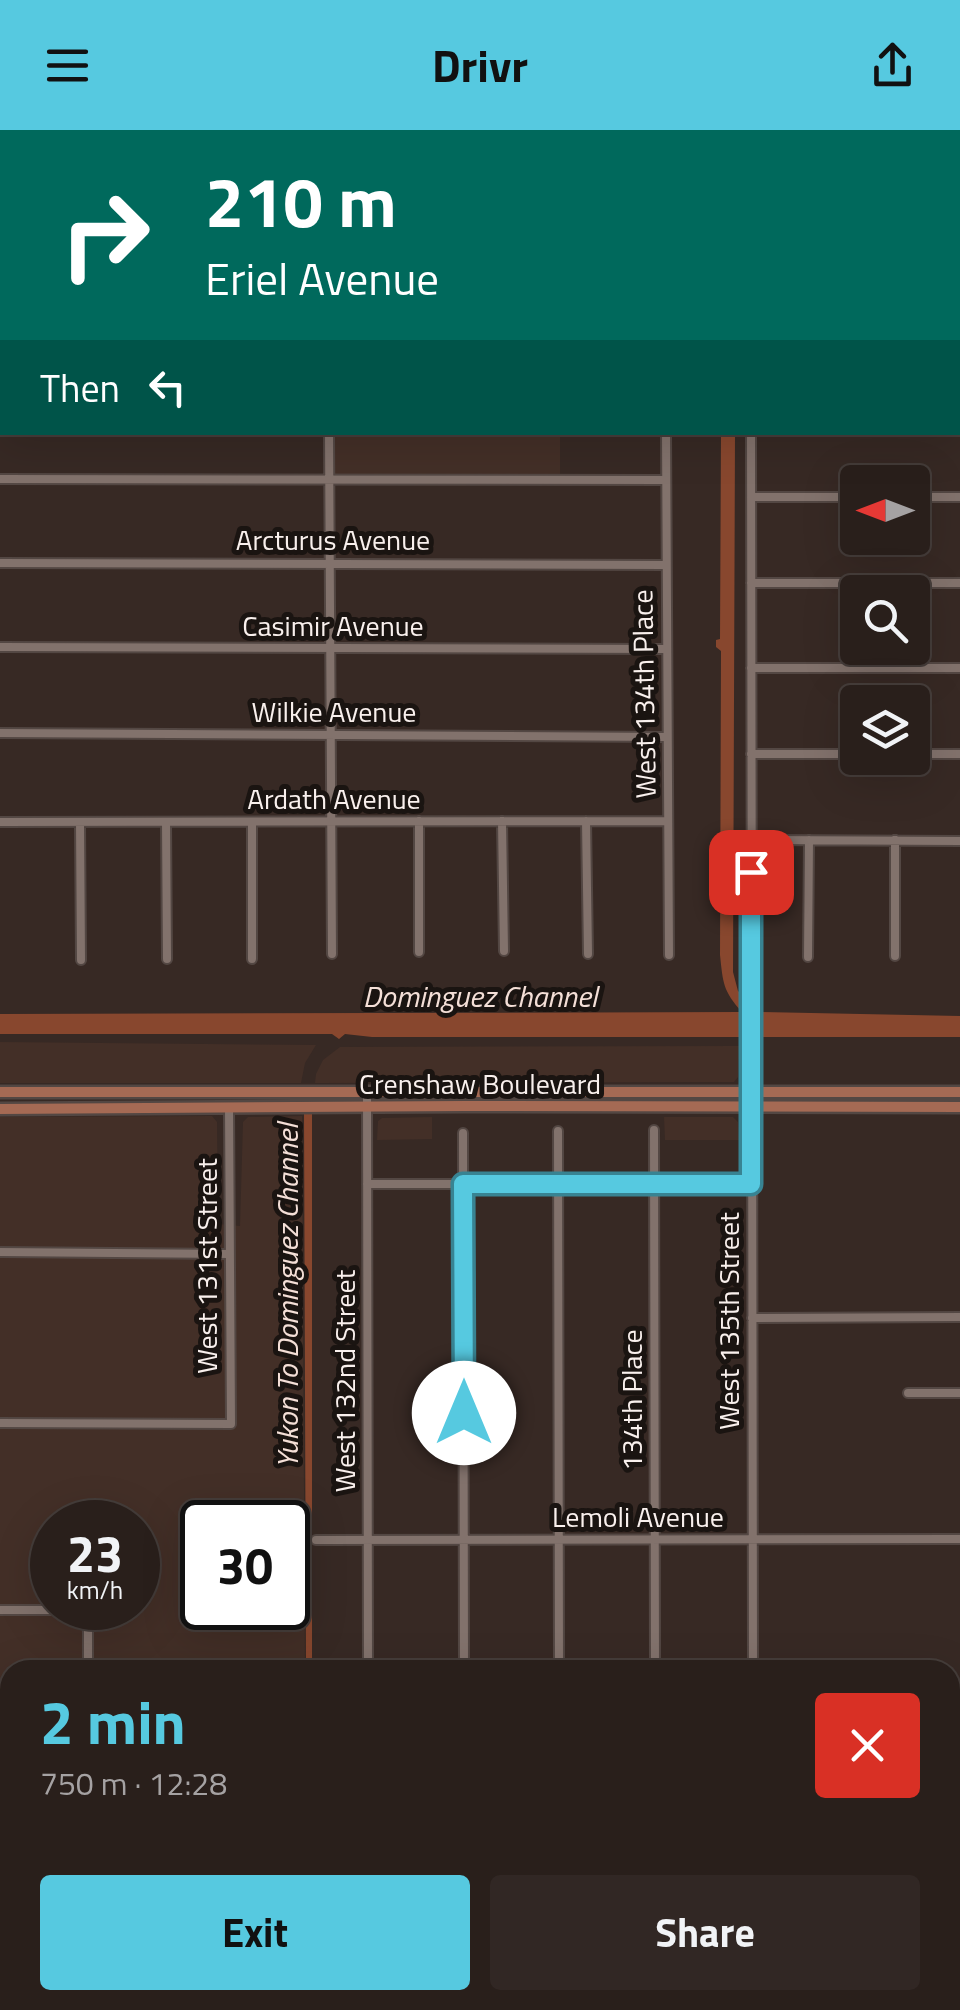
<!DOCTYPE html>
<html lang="en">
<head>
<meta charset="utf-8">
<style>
  body { margin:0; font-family:"Titillium Web",sans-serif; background:#312724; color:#f1f3f6; height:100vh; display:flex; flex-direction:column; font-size:38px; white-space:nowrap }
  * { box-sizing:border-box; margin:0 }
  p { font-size:32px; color:#a5a2a3 }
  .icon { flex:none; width:55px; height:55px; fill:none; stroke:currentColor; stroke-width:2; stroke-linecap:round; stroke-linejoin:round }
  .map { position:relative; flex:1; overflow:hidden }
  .sheet { position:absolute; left:0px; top:1530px; width:960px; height:350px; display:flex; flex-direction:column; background:#291f1b; border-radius:30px 30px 0 0; box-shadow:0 10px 40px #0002,0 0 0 2px #453d3a }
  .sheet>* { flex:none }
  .banner { position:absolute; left:0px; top:0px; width:960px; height:305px; box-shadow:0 10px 40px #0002,0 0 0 2px #453d3a; background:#00695c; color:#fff; overflow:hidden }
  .needle { width:65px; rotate:270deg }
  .fabs { position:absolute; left:840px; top:335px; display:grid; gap:20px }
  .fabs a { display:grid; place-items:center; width:90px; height:90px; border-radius:10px; background:#291f1b; box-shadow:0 10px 40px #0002,0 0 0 2px #453d3a; font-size:50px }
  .speed { position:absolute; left:30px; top:1370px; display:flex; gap:20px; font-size:50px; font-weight:700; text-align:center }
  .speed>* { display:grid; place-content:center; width:130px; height:130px; border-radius:50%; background:#291f1b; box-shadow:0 10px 40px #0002,0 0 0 2px #453d3a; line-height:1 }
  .speed small { font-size:25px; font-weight:400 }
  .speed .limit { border:5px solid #111; border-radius:15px; background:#fff; color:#111 }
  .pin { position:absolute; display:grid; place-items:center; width:85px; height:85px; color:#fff; margin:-42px; border-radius:20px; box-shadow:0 5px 15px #0006 }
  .me { position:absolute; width:110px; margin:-55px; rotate:0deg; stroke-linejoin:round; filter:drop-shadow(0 0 8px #0008) }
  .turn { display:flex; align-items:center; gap:35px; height:210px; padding:0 40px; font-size:45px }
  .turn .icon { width:130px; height:130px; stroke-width:2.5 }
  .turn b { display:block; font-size:70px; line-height:85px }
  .then { display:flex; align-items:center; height:95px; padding:0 40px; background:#0003; gap:20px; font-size:38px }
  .round { display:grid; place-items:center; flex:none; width:105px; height:105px; border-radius:10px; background:#312724 }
  .summary { display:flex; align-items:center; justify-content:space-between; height:170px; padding:0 40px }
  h1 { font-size:60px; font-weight:700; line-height:75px; color:#56c9e0 }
  .action { display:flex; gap:20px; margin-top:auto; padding:20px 40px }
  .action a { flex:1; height:115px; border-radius:10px; background:#56c9e0; color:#111; font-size:40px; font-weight:700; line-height:115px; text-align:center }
  .action a+a { background:#312724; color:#f1f3f6 }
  header { display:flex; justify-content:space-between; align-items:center; height:130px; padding:0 40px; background:#56c9e0; color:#111; font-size:45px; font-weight:700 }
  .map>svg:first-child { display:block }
</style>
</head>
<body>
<header><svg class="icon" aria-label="menu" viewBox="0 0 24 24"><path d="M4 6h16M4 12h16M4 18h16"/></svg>Drivr<svg class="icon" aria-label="share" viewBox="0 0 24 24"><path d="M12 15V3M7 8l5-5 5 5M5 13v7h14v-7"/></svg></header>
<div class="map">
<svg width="960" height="1880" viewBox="0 0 960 1880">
  <rect width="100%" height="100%" fill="#372924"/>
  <!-- built -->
  <path fill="#432f27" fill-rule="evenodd" d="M329,303H560V350L329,349Z
    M0,912L316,915L305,933L301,953H0Z
    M739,916L738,947L734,952L315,953L316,944L323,930L340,917Z
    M212,986L217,992L218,1094L240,1096L243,992L248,987L302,986L305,1540H10V1852H0V987ZM52,1392H138V1478H52ZM202,1392H288V1478H202Z
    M432,987V1009L377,1010L378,991L382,988Z
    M664,987H733L738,992L739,1010H665Z
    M950,1745H960V1849H950Z
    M531,1870H702V1880H531Z"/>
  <!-- green -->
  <path fill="#62321f" d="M336,0H620L619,2H336Z"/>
  <!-- water -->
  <path fill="#88472e" d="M721,302L735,303L733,842L738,861L762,882L960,886V907H372L345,904L339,909L332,904H0V884L742,882C723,861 723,853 720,825L721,521L716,517V510L720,509Z
    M304,984H312V1540H306Z"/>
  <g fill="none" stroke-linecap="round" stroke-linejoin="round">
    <!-- stream -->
    <path stroke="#88472e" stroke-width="2.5" d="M727,2V0"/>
    <defs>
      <path id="minor" d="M327,0V2
        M754,0V2
        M667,2V0
        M0,176L2,175
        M958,197H960
        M0,263H2
        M958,282H960
        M329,302L332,824
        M666,302L669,825
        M751,302L753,1540
        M0,349L666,350
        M751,367H858
        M912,367H960
        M0,433L665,435
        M751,453H960
        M0,517L666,519
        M751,538H960
        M0,603L667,607
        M751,624H858
        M912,624H960
        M502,691L504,821
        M586,691L588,824
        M0,692L667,691
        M80,692L81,830
        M166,692L167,829
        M751,710L960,711
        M419,822V691
        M895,826V710
        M808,827L809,710
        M252,829V692
        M367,962L368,1540
        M654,1000L655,1540
        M558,1001L559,1540
        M463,1003L464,1540
        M367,1054H751
        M0,1122L229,1124
        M752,1188L960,1187
        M908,1263H960
        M0,1293L231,1294L229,977
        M316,1410L960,1409
        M0,1480H88V1540
        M88,1540H301
        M0,1578H10
        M950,1631H960
        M0,1852H10
        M950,1853H960
        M308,1870V1880
        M398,1870V1880
        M488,1870V1880
        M754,1870V1880"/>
      <path id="major" d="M0,82H2
        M958,83H960
        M0,962H960
        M0,979L463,976L960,977"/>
    </defs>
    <!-- minor casing -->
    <use href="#minor" stroke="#534743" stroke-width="12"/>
    <!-- major casing -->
    <use href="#major" stroke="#534743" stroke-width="15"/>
    <!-- minor -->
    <use href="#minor" stroke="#82726c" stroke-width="8"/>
    <!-- major -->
    <use href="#major" stroke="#a56a54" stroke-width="10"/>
  </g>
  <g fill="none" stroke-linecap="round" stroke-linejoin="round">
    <defs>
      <path id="route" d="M464,1283L463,1054H751V742"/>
    </defs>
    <!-- route casing -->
    <use href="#route" stroke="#388392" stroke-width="25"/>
    <!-- route -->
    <use href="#route" stroke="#56c9e0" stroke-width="18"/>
  </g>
  <g text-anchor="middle" stroke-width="10" stroke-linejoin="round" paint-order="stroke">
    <!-- street labels -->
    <g font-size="28" fill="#f9f0ed" stroke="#1a1411">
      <text x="333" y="420">Arcturus Avenue</text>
      <text x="333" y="506">Casimir Avenue</text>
      <text transform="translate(644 564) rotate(-91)" y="10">West 134th Place</text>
      <text x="334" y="592">Wilkie Avenue</text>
      <text x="334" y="679">Ardath Avenue</text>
      <text x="480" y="964">Crenshaw Boulevard</text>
      <text transform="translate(207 1136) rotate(-90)" y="10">West 131st Street</text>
      <text transform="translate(729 1191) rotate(-90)" y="10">West 135th Street</text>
      <text transform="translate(345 1251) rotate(-90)" y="10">West 132nd Street</text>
      <text transform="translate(632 1270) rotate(-90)" y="10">134th Place</text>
      <text x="638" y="1397">Lemoli Avenue</text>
    </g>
    <!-- water labels -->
    <g font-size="30" font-style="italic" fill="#f4dfd7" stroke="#1a1411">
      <text x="480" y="877">Dominguez Channel</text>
      <text transform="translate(288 1166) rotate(-90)" y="10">Yukon To Dominguez Channel</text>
    </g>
  </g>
</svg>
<div class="fabs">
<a><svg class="needle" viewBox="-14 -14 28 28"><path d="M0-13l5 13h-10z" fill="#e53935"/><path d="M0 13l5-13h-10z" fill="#a5a2a3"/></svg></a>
<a><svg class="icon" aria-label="search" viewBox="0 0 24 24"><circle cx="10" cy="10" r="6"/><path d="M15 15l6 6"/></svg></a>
<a><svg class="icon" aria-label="layers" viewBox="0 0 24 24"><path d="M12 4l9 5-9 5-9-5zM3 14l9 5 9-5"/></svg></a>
</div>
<div class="speed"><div>23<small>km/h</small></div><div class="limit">30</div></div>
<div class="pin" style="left:751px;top:742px;background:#d93025"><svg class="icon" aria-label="arrive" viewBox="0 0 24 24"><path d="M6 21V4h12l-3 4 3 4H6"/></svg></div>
<svg class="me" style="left:464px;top:1283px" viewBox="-20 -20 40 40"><circle r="19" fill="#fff"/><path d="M0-13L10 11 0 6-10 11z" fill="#56c9e0"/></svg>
<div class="banner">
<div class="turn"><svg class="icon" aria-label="right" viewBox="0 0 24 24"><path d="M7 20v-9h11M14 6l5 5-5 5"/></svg><div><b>210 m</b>Eriel Avenue</div></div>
<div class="then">Then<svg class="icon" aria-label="left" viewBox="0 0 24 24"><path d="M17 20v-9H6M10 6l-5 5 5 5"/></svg></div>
</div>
<section class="sheet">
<div class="summary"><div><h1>2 min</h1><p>750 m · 12:28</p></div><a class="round" style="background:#d93025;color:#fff"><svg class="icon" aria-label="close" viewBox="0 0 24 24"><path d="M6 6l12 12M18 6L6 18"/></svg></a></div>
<div class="action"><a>Exit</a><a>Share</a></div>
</section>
</div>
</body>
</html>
